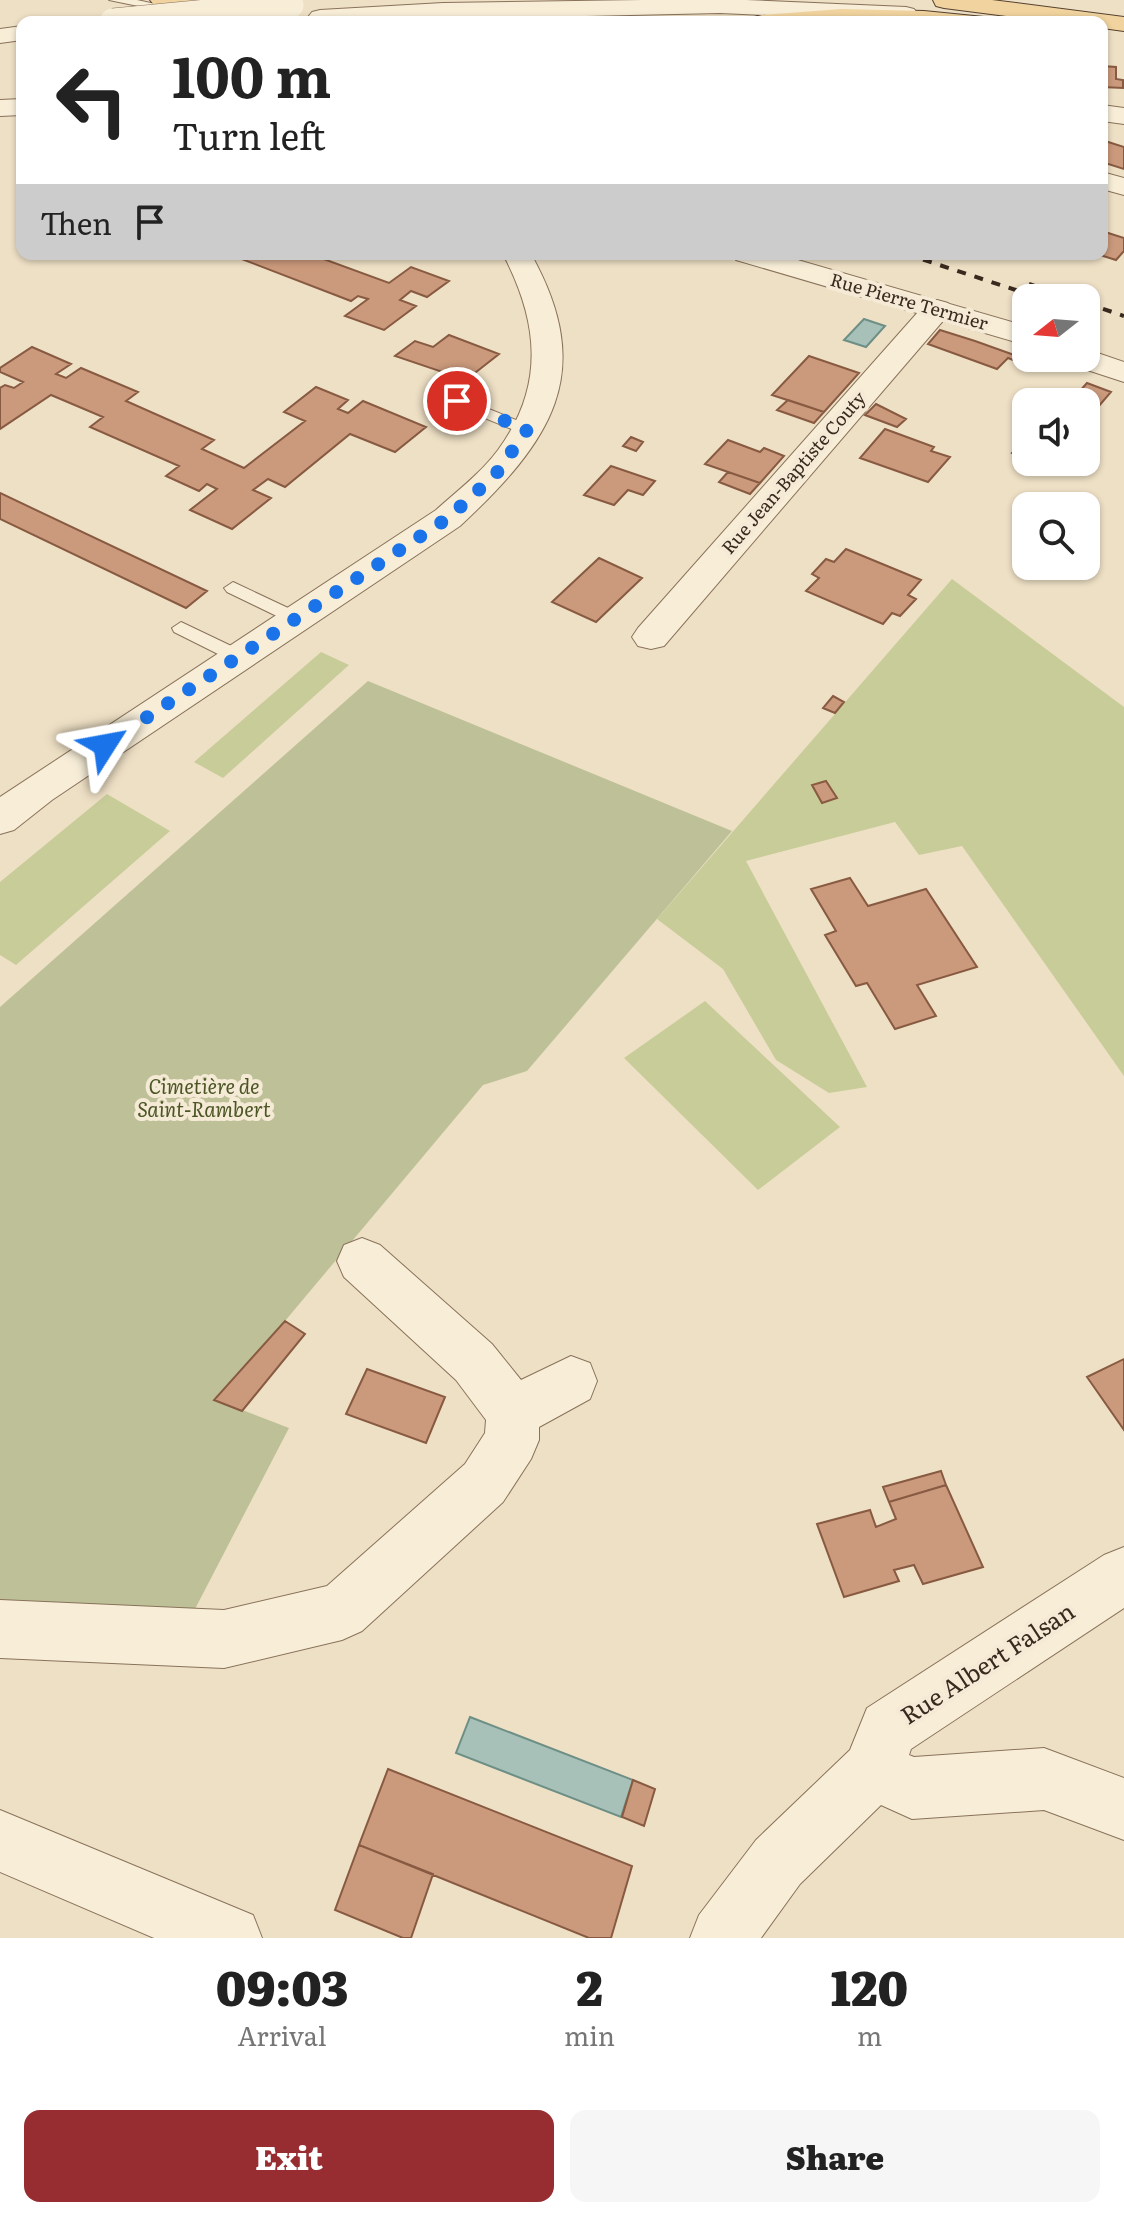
<!DOCTYPE html>
<html lang="en">
<head>
<meta charset="utf-8">
<style>
  body { margin:0; font-family:Literata,serif; background:#f6f6f6; color:#222; height:100vh; display:flex; flex-direction:column; font-size:30px; white-space:nowrap }
  * { box-sizing:border-box; margin:0 }
  p { font-size:26px; color:#767676 }
  .icon { flex:none; width:44px; height:44px; fill:none; stroke:currentColor; stroke-width:2; stroke-linecap:round; stroke-linejoin:round }
  .map { position:relative; height:1938px; overflow:hidden }
  .sheet { display:flex; flex-direction:column; background:#fff; flex:1 }
  .sheet>* { flex:none }
  .guide { position:absolute; left:16px; top:16px; width:1092px; height:244px; border-radius:16px; box-shadow:0 2px 6px #0004; background:#fff; color:#222; overflow:hidden }
  .needle { width:52px; rotate:253deg }
  .fabs { position:absolute; left:1012px; top:284px; display:grid; gap:16px }
  .fabs a { display:grid; place-items:center; width:88px; height:88px; border-radius:16px; background:#fff; box-shadow:0 2px 6px #0004; font-size:40px }
  .pin { position:absolute; display:grid; place-items:center; width:68px; height:68px; color:#fff; margin:-34px; border:4px solid #fff; border-radius:50%; box-shadow:0 2px 8px #0007 }
  .me { position:absolute; width:88px; margin:-44px; rotate:56deg; stroke-linejoin:round; filter:drop-shadow(0 0 6px #0008) }
  .turn { display:flex; align-items:center; gap:28px; height:168px; padding:0 24px; font-size:36px }
  .turn .icon { width:104px; height:104px; stroke-width:2.5 }
  .turn b { display:block; font-size:56px; line-height:68px }
  .then { display:flex; align-items:center; height:76px; padding:0 24px; background:#0003; gap:16px; font-size:30px }
  .eta { display:flex; justify-content:space-evenly; align-items:center; height:136px; text-align:center }
  .eta b { font-size:48px; font-weight:800; line-height:56px }
  .cta { display:flex; gap:16px; margin-top:auto; padding:16px 24px }
  .cta a { flex:1; height:92px; border-radius:16px; background:#972c31; color:#fff; font-size:32px; font-weight:800; line-height:92px; text-align:center }
  .cta a+a { background:#f6f6f6; color:#222 }
  .map>svg:first-child { display:block }
</style>
</head>
<body>
<div class="map">
<svg width="1124" height="1938" viewBox="0 0 1124 1938">
  <rect width="100%" height="100%" fill="#eee0c5"/>
  <!-- green -->
  <path fill="#c8cc99" d="M952,579L1124,707V1076L962,846L919,855L895,822L746,861L867,1087L829,1093L776,1060L723,969L657,919Z
    M321,652L349,665L223,778L194,762Z
    M107,794L170,831L16,965L0,955V882Z
    M705,1001L840,1127L758,1190L624,1058Z"/>
  <!-- cemetery -->
  <path fill="#bec198" d="M368,681L732,831L527,1071L483,1085L285,1321L214,1399L289,1428L195,1609L132,1615L0,1606V1007Z"/>
  <!-- water -->
  <path fill="#a7c1b8" stroke="#6d8f86" stroke-width="2" d="M864,319L885,326L866,347L844,340Z
    M470,1717L633,1780L621,1817L456,1753Z"/>
  <!-- building -->
  <path fill="#cb9a7c" stroke="#875a41" stroke-width="2" d="M1102,66L1116,67V79L1123,80V88L1102,87Z
    M1102,140L1124,147V169L1102,162Z
    M1102,231L1124,238V251L1116,260L1097,254H1102Z
    M245,254H310L389,283L411,267L449,281L427,297L411,291L400,300L416,306L384,330L345,316L368,299L358,296L351,301L239,258Z
    M940,330L975,341L1017,356L1013,360L1008,358L997,369L928,344Z
    M449,335L499,354L466,380L395,356L415,341L433,347Z
    M32,347L71,364L56,374L66,378L81,368L138,392L126,401L214,440L202,449L244,468L305,421L284,412L316,387L348,400L338,409L348,413L363,401L426,427L395,452L350,434L285,487L268,479L253,490L271,498L232,529L190,510L217,489L207,484L199,491L166,476L179,466L90,427L103,417L51,395L0,429V388L5,385L14,388L23,382L0,372V368Z
    M809,356L859,373L824,412L772,395Z
    M1087,383L1111,392L1086,421V402H1070Z
    M788,400L824,412L814,423L777,410Z
    M876,404L906,419L897,427L865,415Z
    M885,429L934,447L931,451L950,457L928,482L860,458Z
    M1026,436V458L1012,453Z
    M631,437L643,442L636,451L623,446Z
    M728,440L760,452L764,448L784,456L760,483L705,464Z
    M611,466L655,481L643,495L628,490L614,505L584,495Z
    M728,472L760,483L750,494L719,482Z
    M0,493L207,591L186,608L0,519Z
    M846,549L921,580L908,595L916,599L900,616L892,613L883,624L806,591L819,578L812,574L826,559L834,562Z
    M599,558L642,578L596,622L552,602Z
    M833,696L844,702L835,713L823,708Z
    M826,781L837,798L822,803L812,785Z
    M850,878L868,906L926,889L977,967L917,985L936,1016L895,1029L867,983L856,986L825,935L836,931L811,889Z
    M285,1321L305,1334L242,1411L214,1400Z
    M1124,1359V1430L1087,1377Z
    M367,1369L445,1397L426,1443L346,1414Z
    M941,1471L946,1485L889,1502L883,1487Z
    M946,1485L983,1567L923,1584L914,1565L894,1570L899,1581L844,1597L817,1524L870,1510L876,1527L896,1519L889,1502Z
    M388,1769L632,1866L611,1938H589L359,1845Z
    M633,1780L655,1789L644,1826L622,1817Z
    M359,1845L433,1874L411,1938H403L335,1910Z"/>
  <g fill="none" stroke-linecap="round" stroke-linejoin="round">
    <defs>
      <path id="service" d="M109,0H137L183,10L177,14Z
        M457,396L533,427L535,430L527,435L521,433L451,404V398Z
        M233,582L303,615L306,619L297,625L291,623L227,592L224,588Z
        M181,622L246,653L248,657L246,661H232L174,632L172,628Z"/>
      <path id="minor" d="M1102,105L1124,108V124L1102,121Z
        M1102,172L1124,178V195L1102,189Z
        M503,254H531C598,374 551,441 460,526L52,800L14,830L0,834V797L436,510C457,491 480,474 498,450C546,385 538,321 503,254Z
        M937,300L948,303L952,309L948,315L664,646L651,649L638,646L632,637L638,628L926,303Z
        M362,1238L380,1245L492,1344L521,1380L571,1356L590,1363L597,1381L590,1399L539,1427V1440L531,1459L503,1502L362,1631L342,1640L224,1668L0,1658V1600L224,1610L327,1586L465,1464L485,1433L486,1420L456,1380L344,1277L337,1261L344,1245Z
        M1124,1547V1608L911,1749L909,1755L914,1757L1044,1748L1124,1778V1840L1044,1810L912,1819L881,1805L800,1884L761,1938H690L699,1915L756,1840L850,1750L867,1708L1104,1555Z
        M0,1810L253,1915L262,1938H154L0,1872Z"/>
      <path id="tertiary" d="M643,0H746L906,7L914,9L918,14L914,19L906,21L720,13L311,22L308,17L312,12L320,10L443,3Z
        M22,26V40L0,43V29Z
        M22,99V115L0,116V100Z
        M732,254H777L1026,326V345L736,260Z
        M1086,349L1124,362V382L1072,365L1067,358H1086Z"/>
      <path id="primary" d="M150,0H203L288,15L296,17L300,22H247L162,7L154,5Z
        M933,0H992L1124,17V31L1102,28V22H1052L944,8L936,6Z
        M841,9L924,11L984,17L988,22H750L754,17L762,15Z"/>
    </defs>
    <!-- service casing -->
    <use href="#service" stroke="#89725b" stroke-width="2"/>
    <!-- minor casing -->
    <use href="#minor" stroke="#89725b" stroke-width="2"/>
    <!-- tertiary casing -->
    <use href="#tertiary" stroke="#89725b" stroke-width="2"/>
    <!-- primary casing -->
    <use href="#primary" stroke="#56402f" stroke-width="2"/>
    <!-- service -->
    <use href="#service" fill="#f8eed8" fill-rule="evenodd"/>
    <!-- minor -->
    <use href="#minor" fill="#f8eed8" fill-rule="evenodd"/>
    <!-- tertiary -->
    <use href="#tertiary" fill="#f8eed8" fill-rule="evenodd"/>
    <!-- primary -->
    <use href="#primary" fill="#f0d39e" fill-rule="evenodd"/>
    <!-- rail -->
    <path stroke="#392a1f" stroke-width="4" stroke-dasharray="9 9" stroke-linecap="butt" d="M906,254L1040,298
      M1029,284L1071,298
      M1086,303L1124,316"/>
    <defs>
      <path id="tertiary-bridge" d="M113,22L290,5"/>
    </defs>
    <!-- tertiary-bridge casing -->
    <use href="#tertiary-bridge" stroke="#89725b" stroke-width="28" stroke-linecap="butt"/>
    <!-- tertiary-bridge -->
    <use href="#tertiary-bridge" stroke="#f8eed8" stroke-width="27"/>
  </g>
  <g fill="none" stroke-linecap="round" stroke-linejoin="round">
    <!-- route -->
    <path stroke="#1a73e8" stroke-width="14" stroke-dasharray="0 25.2" d="M105,745L448,518L496,474L527,430L457,401"/>
  </g>
  <g text-anchor="middle" stroke-width="8" stroke-linejoin="round" paint-order="stroke">
    <!-- far-street labels -->
    <g font-size="18" fill="#392a1f" stroke="#f5ead5">
      <text transform="translate(909 302) rotate(16)" y="6">Rue Pierre Termier</text>
      <text transform="translate(794 473) rotate(-49)" y="6">Rue Jean-Baptiste Couty</text>
    </g>
    <!-- park labels -->
    <g font-size="20" font-style="italic" fill="#4b5526" stroke="#f5ead5">
      <text x="204" y="1094">Cimetière de<tspan x="204" dy="23">Saint-Rambert</tspan></text>
    </g>
    <!-- near-street labels -->
    <g font-size="24" fill="#392a1f" stroke="#f5ead5">
      <text transform="translate(988 1664) rotate(-33)" y="8">Rue Albert Falsan</text>
    </g>
  </g>
</svg>
<div class="fabs">
<a><svg class="needle" viewBox="-14 -14 28 28"><path d="M0-13l5 13h-10z" fill="#e53935"/><path d="M0 13l5-13h-10z" fill="#767676"/></svg></a>
<a><svg class="icon" aria-label="sound" viewBox="0 0 24 24"><path d="M4 9h4l5-4v14l-5-4H4zM17 9q2 3 0 6"/></svg></a>
<a><svg class="icon" aria-label="search" viewBox="0 0 24 24"><circle cx="10" cy="10" r="6"/><path d="M15 15l6 6"/></svg></a>
</div>
<div class="pin" style="left:457px;top:401px;background:#d93025"><svg class="icon" aria-label="arrive" viewBox="0 0 24 24"><path d="M6 21V4h12l-3 4 3 4H6"/></svg></div>
<svg class="me" style="left:105px;top:745px" viewBox="-20 -20 40 40"><path d="M0-17L14 15 0 8-14 15z" fill="#1a73e8" stroke="#fff" stroke-width="4"/></svg>
<div class="guide">
<div class="turn"><svg class="icon" aria-label="left" viewBox="0 0 24 24"><path d="M17 20v-9H6M10 6l-5 5 5 5"/></svg><div><b>100 m</b>Turn left</div></div>
<div class="then">Then<svg class="icon" aria-label="arrive" viewBox="0 0 24 24"><path d="M6 21V4h12l-3 4 3 4H6"/></svg></div>
</div>
</div>
<section class="sheet">
<div class="eta">
<div><b>09:03</b><p>Arrival</p></div>
<div><b>2</b><p>min</p></div>
<div><b>120</b><p>m</p></div>
</div>
<div class="cta"><a>Exit</a><a>Share</a></div>
</section>
</body>
</html>
